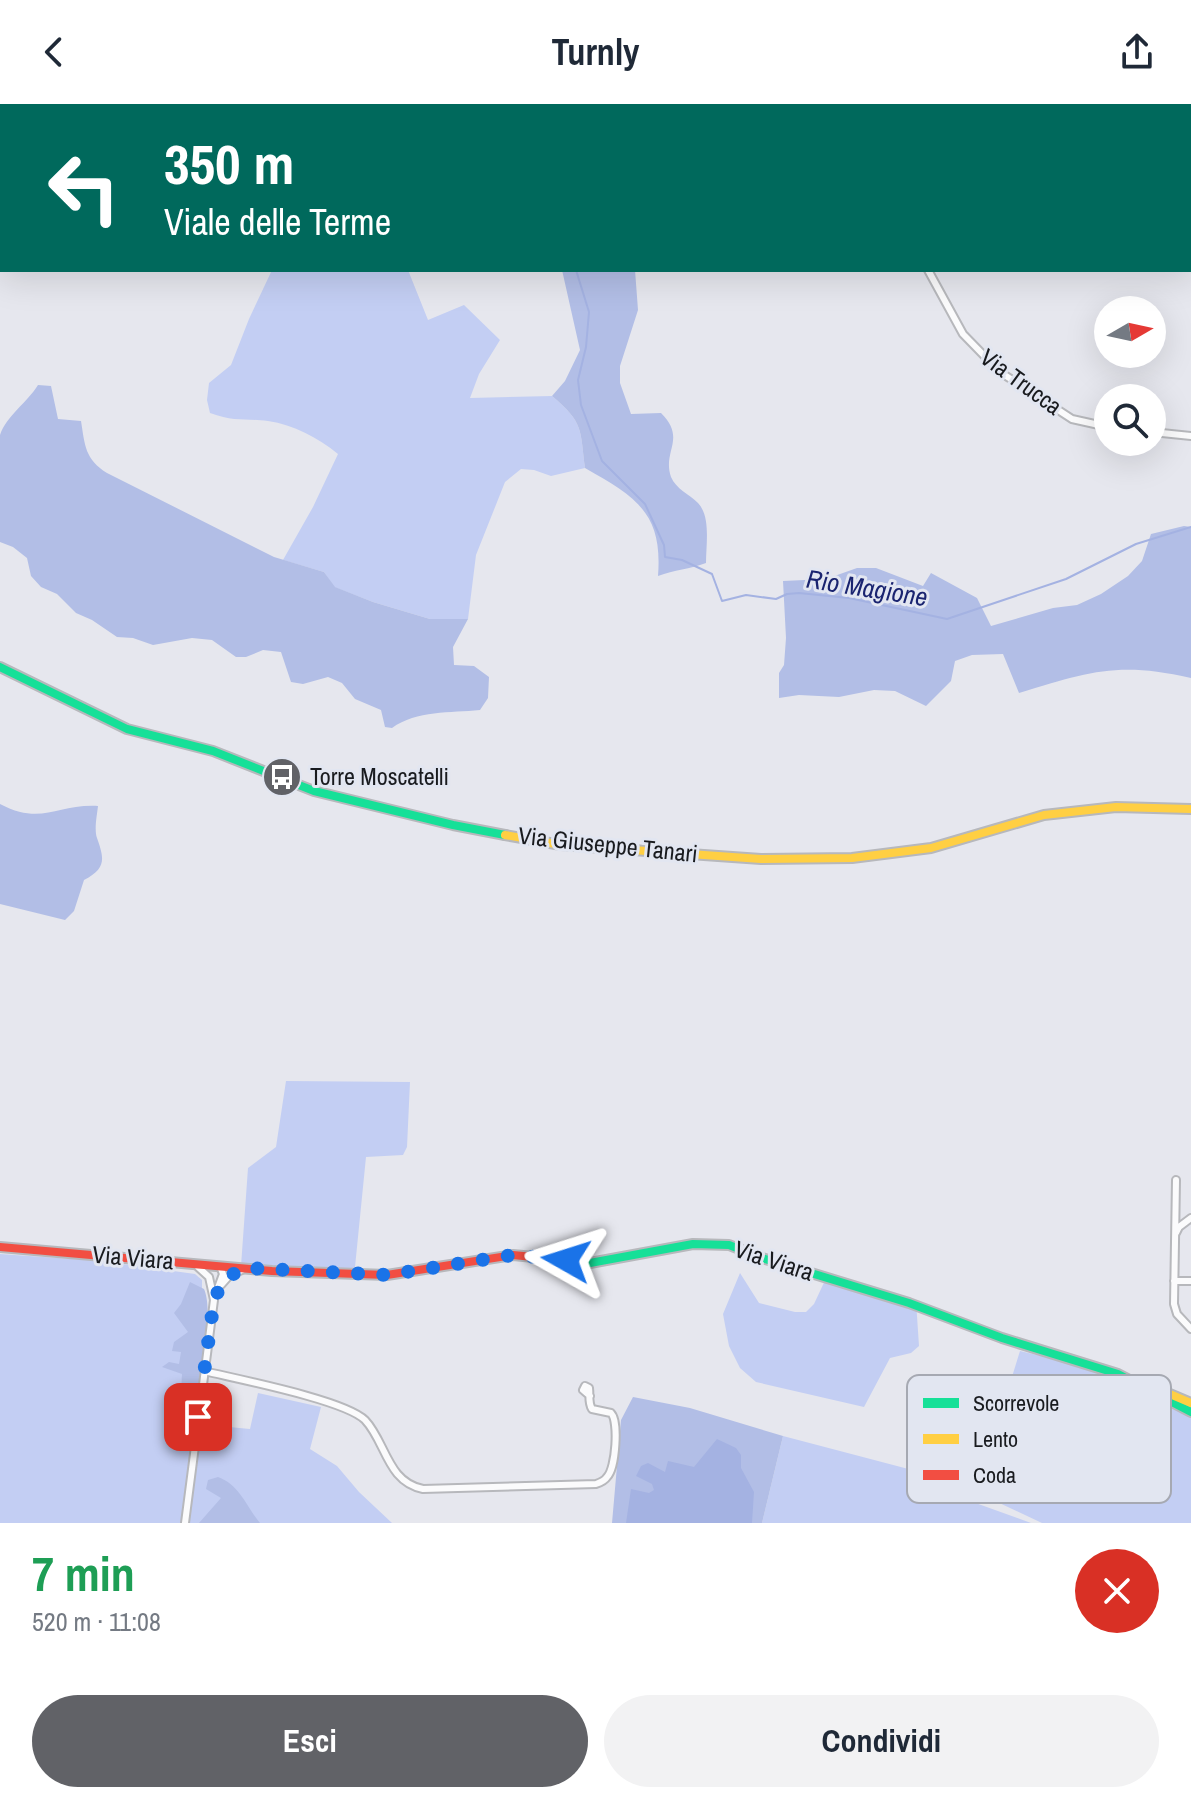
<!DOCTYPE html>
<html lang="it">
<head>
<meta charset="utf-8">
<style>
  body { margin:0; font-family:"Archivo Narrow",sans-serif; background:#f2f2f3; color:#1f2937; height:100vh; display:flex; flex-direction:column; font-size:30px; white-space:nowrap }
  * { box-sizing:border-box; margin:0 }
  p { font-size:26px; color:#747a83 }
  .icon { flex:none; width:44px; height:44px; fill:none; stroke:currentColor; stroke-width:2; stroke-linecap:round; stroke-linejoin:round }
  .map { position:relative; height:1419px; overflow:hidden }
  .sheet { display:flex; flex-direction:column; background:#fff; flex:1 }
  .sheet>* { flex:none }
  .hud { position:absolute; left:0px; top:0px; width:1192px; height:168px; box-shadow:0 8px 32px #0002; background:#00695c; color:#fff; overflow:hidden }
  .needle { width:52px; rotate:81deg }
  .buttons { position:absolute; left:1094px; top:192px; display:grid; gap:16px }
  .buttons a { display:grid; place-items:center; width:72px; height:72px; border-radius:50%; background:#fff; box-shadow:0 8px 32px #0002; font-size:40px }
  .pin { position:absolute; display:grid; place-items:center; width:68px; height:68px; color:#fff; margin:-34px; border-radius:16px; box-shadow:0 4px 12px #0006 }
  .me { position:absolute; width:88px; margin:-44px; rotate:276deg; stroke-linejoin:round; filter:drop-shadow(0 0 6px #0008) }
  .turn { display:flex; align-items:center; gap:28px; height:168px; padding:0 32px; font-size:36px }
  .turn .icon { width:104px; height:104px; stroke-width:2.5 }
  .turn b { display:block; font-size:56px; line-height:68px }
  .round { display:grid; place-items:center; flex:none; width:84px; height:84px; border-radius:42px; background:#f2f2f3 }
  .head { display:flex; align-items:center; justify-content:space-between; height:136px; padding:0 32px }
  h1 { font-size:48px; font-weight:700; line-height:60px; color:#1e9e55 }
  .button { display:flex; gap:16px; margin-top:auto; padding:16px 32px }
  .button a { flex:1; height:92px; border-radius:48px; background:#616267; color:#fff; font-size:32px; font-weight:700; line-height:92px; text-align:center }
  .button a+a { background:#f2f2f3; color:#1f2937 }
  header { display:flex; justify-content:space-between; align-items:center; height:104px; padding:0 32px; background:#fff; font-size:36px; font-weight:700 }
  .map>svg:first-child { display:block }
</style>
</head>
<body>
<header><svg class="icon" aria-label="back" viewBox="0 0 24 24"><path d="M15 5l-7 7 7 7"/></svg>Turnly<svg class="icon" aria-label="share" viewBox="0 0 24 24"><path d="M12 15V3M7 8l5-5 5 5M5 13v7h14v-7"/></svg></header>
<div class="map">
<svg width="1191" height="1419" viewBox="0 0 1191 1419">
  <rect width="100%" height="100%" fill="#e6e7ee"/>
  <!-- green -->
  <path fill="#c3cef3" d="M272,166H408L428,216L464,201L500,236L479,270L470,294L552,292C584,319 580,325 585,364L551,372L534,366L521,365L505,378L476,451L468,515H430L373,498L334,483L324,468L283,456L313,403L338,350C317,333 294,321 268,317C244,314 234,318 210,309L207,296L209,279L231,261L249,215Z
    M286,977L410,978L407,1043L403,1051L366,1053L354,1173L241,1162L248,1064L276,1043Z
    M0,1150L101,1157L195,1170L202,1176V1194L182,1311L208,1321L250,1325L258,1289L321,1303L310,1345L337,1362L359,1388L392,1419H0Z
    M740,1169L759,1199L795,1208H806L814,1200L828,1170L916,1197L919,1242L911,1249L890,1254L864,1303L756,1278L740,1264L729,1242L723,1210Z
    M1020,1247L1118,1270L1191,1309V1419H1042L976,1388Z
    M783,1332L973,1382L970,1397L1031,1419H762Z"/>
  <!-- forest -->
  <path fill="#b2bee6" d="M562,166H635L638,206L620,262V279L631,310L661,309C687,335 662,347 671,373C676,385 689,390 698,399C711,413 706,440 706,459C690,465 674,466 658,472C663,409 636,393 585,364C580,325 584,319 552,292L565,277L580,246Z
    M38,281L51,282L58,315L81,317C85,342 85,355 107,369L274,453L324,468L335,483L373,498L430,515H468L453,543L454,561L474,562L489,573L488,594L480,606C450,609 417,606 392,624L385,623L381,606L355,595L342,579L328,573L303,580L291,578L281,548L263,546L246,553H236L212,536L192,534L153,541L133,534L117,533L92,516L76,509L57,490L41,483L31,472L27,454L13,443L0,438V331C7,311 27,299 38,281Z
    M1184,422L1191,423V574C1118,557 1088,568 1019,589L1003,550L972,551L955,557L951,577L926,602L895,587L874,586L839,593L799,591L779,594V569L784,561L786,534L783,477L826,475L857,464H876L923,482L931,469L977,494L991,522L1053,504L1077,501L1101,490L1128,472L1142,457L1151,430Z
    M0,700C42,722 56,700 98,702C97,711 94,726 97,734C104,754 107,764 84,776L74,807L65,816L0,800Z
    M190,1178L204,1185C214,1207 201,1270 197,1297L180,1305L182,1270L162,1263L169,1258L179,1260L181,1248L172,1247L174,1238L188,1228L174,1209L181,1200Z
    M633,1293L690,1304L783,1332L762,1419H612L621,1316Z
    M218,1373C240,1381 246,1402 260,1419H199L221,1394L206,1385L208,1376Z"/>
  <!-- water -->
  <path fill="#a4b2e2" d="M717,1335L736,1344L741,1351V1364L754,1388L752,1419H626L631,1385L649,1389L654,1386L652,1380L636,1372L641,1362L648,1359L665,1368L668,1357L694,1363Z"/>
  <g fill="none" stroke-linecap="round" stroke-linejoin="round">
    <!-- stream -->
    <path stroke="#a4b2e2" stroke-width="2" d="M455,0L458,2
      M576,166L589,208L586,243L578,276L581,301L602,357L645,400L664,441L665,453L682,456L712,470L722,497L746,491L776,495L787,490L799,489L849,494L947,515L1066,475L1136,440L1191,423"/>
    <defs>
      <path id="street" d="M795,0L797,2
        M928,166L963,230L1000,268L1072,315L1108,323
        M1152,328L1191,332
        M1176,1076L1174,1200L1177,1210L1191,1225
        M1176,1129L1179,1123L1191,1114
        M1174,1177H1191
        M221,1181L229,1172L244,1165
        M215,1192L223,1170L220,1162
        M204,1267C237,1275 345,1296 365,1316C386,1338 387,1378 423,1385L596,1380C599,1379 605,1376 607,1373C616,1364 619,1317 611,1309L592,1305C588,1299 590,1291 589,1284L585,1282L583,1286L590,1292
        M185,1419L214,1196L209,1173L198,1163"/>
      <path id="fast" d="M0,563L127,625L213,647L314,687L453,721L505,731
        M574,1157L590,1159L693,1140L729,1141L762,1154L909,1199L1002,1234L1118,1270L1191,1308"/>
      <path id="slow" d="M505,731L561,741L761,755L852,754L931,744L1044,711L1116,703L1191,705
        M1151,1282L1191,1299"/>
      <path id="jam" d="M0,1143L272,1167L387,1171L513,1151L574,1157"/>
    </defs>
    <!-- street casing -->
    <use href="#street" stroke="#b7b8bc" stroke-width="10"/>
    <!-- fast casing -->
    <use href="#fast" stroke="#b7b8bc" stroke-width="12"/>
    <!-- slow casing -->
    <use href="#slow" stroke="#b7b8bc" stroke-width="12"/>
    <!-- jam casing -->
    <use href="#jam" stroke="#b7b8bc" stroke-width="12"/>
    <!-- street -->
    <use href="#street" stroke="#fbfbfc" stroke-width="6"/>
    <!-- fast -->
    <use href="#fast" stroke="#16e098" stroke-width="8"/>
    <!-- slow -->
    <use href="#slow" stroke="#ffcf43" stroke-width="8"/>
    <!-- jam -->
    <use href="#jam" stroke="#f24e42" stroke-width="8"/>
  </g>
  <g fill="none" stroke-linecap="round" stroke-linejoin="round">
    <!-- route -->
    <path stroke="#1a73e8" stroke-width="14" stroke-dasharray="0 25.2" d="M198,1313L214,1196C221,1180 228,1171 245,1164L387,1171L513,1151L566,1156"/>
  </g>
  <!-- icons -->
  <defs>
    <symbol id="bus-disc" viewBox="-11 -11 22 22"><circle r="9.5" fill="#616267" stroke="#e2e6f1"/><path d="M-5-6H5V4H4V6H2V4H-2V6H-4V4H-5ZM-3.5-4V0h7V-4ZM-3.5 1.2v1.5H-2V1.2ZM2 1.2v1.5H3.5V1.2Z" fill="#fff"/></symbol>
  </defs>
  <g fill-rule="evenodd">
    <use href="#bus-disc" x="260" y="651" width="44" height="44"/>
  </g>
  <g text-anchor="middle" stroke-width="6" stroke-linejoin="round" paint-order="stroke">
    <!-- street labels -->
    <g font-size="24" fill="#191b1f" stroke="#e2e6f1">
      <text transform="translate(1021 278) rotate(36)" y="8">Via Trucca</text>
      <text transform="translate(608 741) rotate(6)" y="8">Via Giuseppe Tanari</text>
      <text transform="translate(133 1154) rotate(5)" y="8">Via Viara</text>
      <text transform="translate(774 1157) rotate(18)" y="8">Via Viara</text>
    </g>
    <!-- poi labels -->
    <g font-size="24" fill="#191b1f" stroke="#e2e6f1" text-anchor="start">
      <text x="310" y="681">Torre Moscatelli</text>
    </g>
    <!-- water labels -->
    <g font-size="26" font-style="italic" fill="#1a2470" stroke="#e2e6f1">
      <text transform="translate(867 484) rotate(9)" y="9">Rio Magione</text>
    </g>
  </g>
  <!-- legend -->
  <rect x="907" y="1271" width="264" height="128" rx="12" fill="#e2e6f1" stroke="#a6a9b2" stroke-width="2"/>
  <rect x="923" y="1294" width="36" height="10" fill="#16e098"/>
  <rect x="923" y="1330" width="36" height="10" fill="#ffcf43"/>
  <rect x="923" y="1366" width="36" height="10" fill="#f24e42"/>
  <g font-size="22" fill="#191b1f">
    <text x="973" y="1307">Scorrevole</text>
    <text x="973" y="1343">Lento</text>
    <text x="973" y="1379">Coda</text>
  </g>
</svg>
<div class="buttons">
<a><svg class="needle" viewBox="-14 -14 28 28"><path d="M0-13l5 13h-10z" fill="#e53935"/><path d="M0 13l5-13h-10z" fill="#747a83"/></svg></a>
<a><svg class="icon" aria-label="search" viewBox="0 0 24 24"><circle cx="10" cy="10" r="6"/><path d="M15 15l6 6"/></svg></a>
</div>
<div class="pin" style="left:198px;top:1313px;background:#d93025"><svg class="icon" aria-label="arrive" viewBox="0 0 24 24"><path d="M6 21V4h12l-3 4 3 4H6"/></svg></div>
<svg class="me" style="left:566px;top:1156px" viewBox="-20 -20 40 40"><path d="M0-17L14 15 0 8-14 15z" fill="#1a73e8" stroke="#fff" stroke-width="4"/></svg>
<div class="hud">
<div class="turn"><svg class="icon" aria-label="left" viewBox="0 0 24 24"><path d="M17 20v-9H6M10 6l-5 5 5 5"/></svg><div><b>350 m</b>Viale delle Terme</div></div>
</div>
</div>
<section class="sheet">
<div class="head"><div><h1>7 min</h1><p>520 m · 11:08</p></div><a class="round" style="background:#d93025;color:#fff"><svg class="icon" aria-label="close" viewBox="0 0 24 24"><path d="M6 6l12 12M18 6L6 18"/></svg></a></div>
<div class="button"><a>Esci</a><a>Condividi</a></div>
</section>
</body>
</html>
